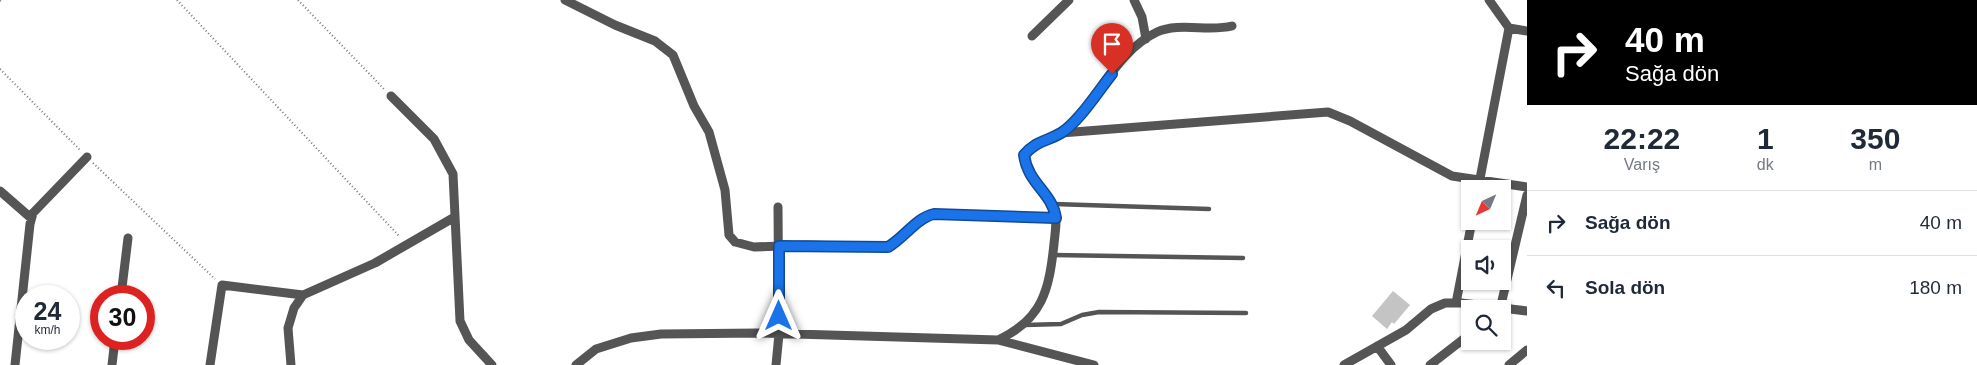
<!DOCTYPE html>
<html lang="tr">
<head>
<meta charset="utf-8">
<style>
  body { margin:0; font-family:Helvetica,sans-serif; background:#f2f2f3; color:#1f2937; height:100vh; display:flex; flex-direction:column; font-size:19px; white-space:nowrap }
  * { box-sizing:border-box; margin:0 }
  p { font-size:16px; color:#747a83 }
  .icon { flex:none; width:28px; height:28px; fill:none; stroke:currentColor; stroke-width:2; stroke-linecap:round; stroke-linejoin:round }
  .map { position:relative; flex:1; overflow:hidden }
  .side { display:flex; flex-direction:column; background:#fff; width:450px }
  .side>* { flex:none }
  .top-card { background:#000; color:#fff; overflow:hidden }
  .needle { width:32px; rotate:224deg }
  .buttons { position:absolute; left:1461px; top:180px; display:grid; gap:10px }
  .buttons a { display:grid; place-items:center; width:50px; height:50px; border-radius:0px; background:#fff; box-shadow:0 1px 4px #0004; font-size:25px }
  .speed { position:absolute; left:15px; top:285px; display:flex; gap:10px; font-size:25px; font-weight:700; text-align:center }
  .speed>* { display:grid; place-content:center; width:65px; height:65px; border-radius:50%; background:#fff; box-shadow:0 1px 4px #0004; line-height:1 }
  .speed small { font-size:12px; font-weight:400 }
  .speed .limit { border:8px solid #d22; background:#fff; color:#111 }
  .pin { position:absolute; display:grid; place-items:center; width:42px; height:42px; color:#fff; margin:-51px -21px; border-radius:50% 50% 50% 0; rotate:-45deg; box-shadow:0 0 5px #0007 }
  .pin .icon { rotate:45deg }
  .me { position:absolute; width:55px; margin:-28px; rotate:0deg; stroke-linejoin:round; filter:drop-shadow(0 0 4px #0008) }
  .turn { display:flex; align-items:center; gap:18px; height:105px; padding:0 15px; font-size:22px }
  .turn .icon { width:65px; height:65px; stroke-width:2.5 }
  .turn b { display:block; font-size:35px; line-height:42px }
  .eta { display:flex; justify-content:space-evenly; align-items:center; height:85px; text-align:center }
  .eta b { font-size:30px; font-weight:600; line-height:35px }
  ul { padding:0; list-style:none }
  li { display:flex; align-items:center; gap:15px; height:65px; padding:0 15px; border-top:1px solid #e0e1e3 }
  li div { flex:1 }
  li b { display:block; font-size:19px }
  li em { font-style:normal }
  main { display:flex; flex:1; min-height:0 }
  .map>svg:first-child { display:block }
</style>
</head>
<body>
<main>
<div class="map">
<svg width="1527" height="365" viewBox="0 0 1527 365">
  <rect width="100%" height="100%" fill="#fff"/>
  <!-- building -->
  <path fill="#c4c4c4" d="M1393,291L1410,305L1394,324L1392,322L1387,329L1372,316Z"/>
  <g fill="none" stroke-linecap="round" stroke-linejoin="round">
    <!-- path -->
    <path stroke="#777" stroke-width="2" stroke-dasharray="1 2.5" stroke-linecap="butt" d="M177,0L400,237
      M298,0L384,89
      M0,1L1,0
      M0,69L81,151
      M93,163L215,279"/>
    <!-- lane -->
    <path stroke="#555" stroke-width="4.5" d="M1054,204L1209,209
      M1053,255L1243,258
      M1025,325L1061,324L1082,315L1099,312L1246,313"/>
    <!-- street -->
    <path stroke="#555" stroke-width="9" d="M565,0L615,25L655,41L673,55L694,106L709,132L725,190L729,235L735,242L754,247L807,245L888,247C904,238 916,218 934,214L1056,219
      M1134,0L1142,17L1146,39
      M1489,0L1509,28L1527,31
      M1032,36L1069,0
      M391,96L434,139L453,174L460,321L469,340L492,365
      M1061,133L1328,112L1350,121L1452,176L1527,187
      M1478,189L1509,28
      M0,191L31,218
      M121,296L128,238
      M1456,303L1472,221
      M1500,309L1527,195
      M998,340C1043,319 1049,290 1054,244C1055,232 1058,219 1054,207C1053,201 1046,197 1042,192C1033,181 1026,169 1024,155C1038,138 1049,143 1063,132C1096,104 1116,51 1157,32C1179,22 1209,32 1232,26
      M1377,346L1391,365
      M15,365L30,224L33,213L87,157
      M112,365L115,339
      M210,365L222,285L303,295
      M291,365L288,328L294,308L303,295L375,263L453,218
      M576,365L596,349L631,338L661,334L759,333L998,340L1094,365
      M776,365L779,334L778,207
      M1344,365L1406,330L1431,309L1445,303H1461L1527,311
      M1430,365L1470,334
      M1509,365L1527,350"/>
  </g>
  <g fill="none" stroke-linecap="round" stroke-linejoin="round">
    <defs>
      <path id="route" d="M779,316V246L888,247C904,238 916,218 934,214L1056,218C1052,192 1028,184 1024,155C1037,140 1046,142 1061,133C1078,123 1099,90 1112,74"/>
    </defs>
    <!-- route casing -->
    <use href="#route" stroke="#114b97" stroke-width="12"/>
    <!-- route -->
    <use href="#route" stroke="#1a73e8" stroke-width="9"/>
  </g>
</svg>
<div class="buttons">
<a><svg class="needle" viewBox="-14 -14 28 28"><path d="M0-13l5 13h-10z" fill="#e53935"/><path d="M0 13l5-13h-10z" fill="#747a83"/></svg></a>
<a><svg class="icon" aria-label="sound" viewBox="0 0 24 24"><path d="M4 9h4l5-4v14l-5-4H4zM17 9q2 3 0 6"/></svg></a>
<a><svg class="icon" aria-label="search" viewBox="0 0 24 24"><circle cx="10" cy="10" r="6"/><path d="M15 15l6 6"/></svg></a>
</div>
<div class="speed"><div>24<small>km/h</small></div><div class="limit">30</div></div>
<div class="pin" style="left:1112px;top:74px;background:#d93025"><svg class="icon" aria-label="arrive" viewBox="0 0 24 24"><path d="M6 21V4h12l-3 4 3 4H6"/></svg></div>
<svg class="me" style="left:779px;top:316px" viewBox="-20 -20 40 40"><path d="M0-17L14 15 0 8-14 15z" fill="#1a73e8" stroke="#fff" stroke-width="4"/></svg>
</div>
<section class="side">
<div class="top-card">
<div class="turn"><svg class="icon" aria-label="right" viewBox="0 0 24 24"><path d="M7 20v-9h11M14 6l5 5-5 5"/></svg><div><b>40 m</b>Sağa dön</div></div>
</div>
<div class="eta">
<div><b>22:22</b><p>Varış</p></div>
<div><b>1</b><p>dk</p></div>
<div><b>350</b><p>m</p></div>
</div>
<ul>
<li><svg class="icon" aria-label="right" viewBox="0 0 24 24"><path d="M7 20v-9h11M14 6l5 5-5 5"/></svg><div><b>Sağa dön</b></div><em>40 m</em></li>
<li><svg class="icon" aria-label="left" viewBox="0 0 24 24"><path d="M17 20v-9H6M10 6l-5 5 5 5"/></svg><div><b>Sola dön</b></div><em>180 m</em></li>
</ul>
</section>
</main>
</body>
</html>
